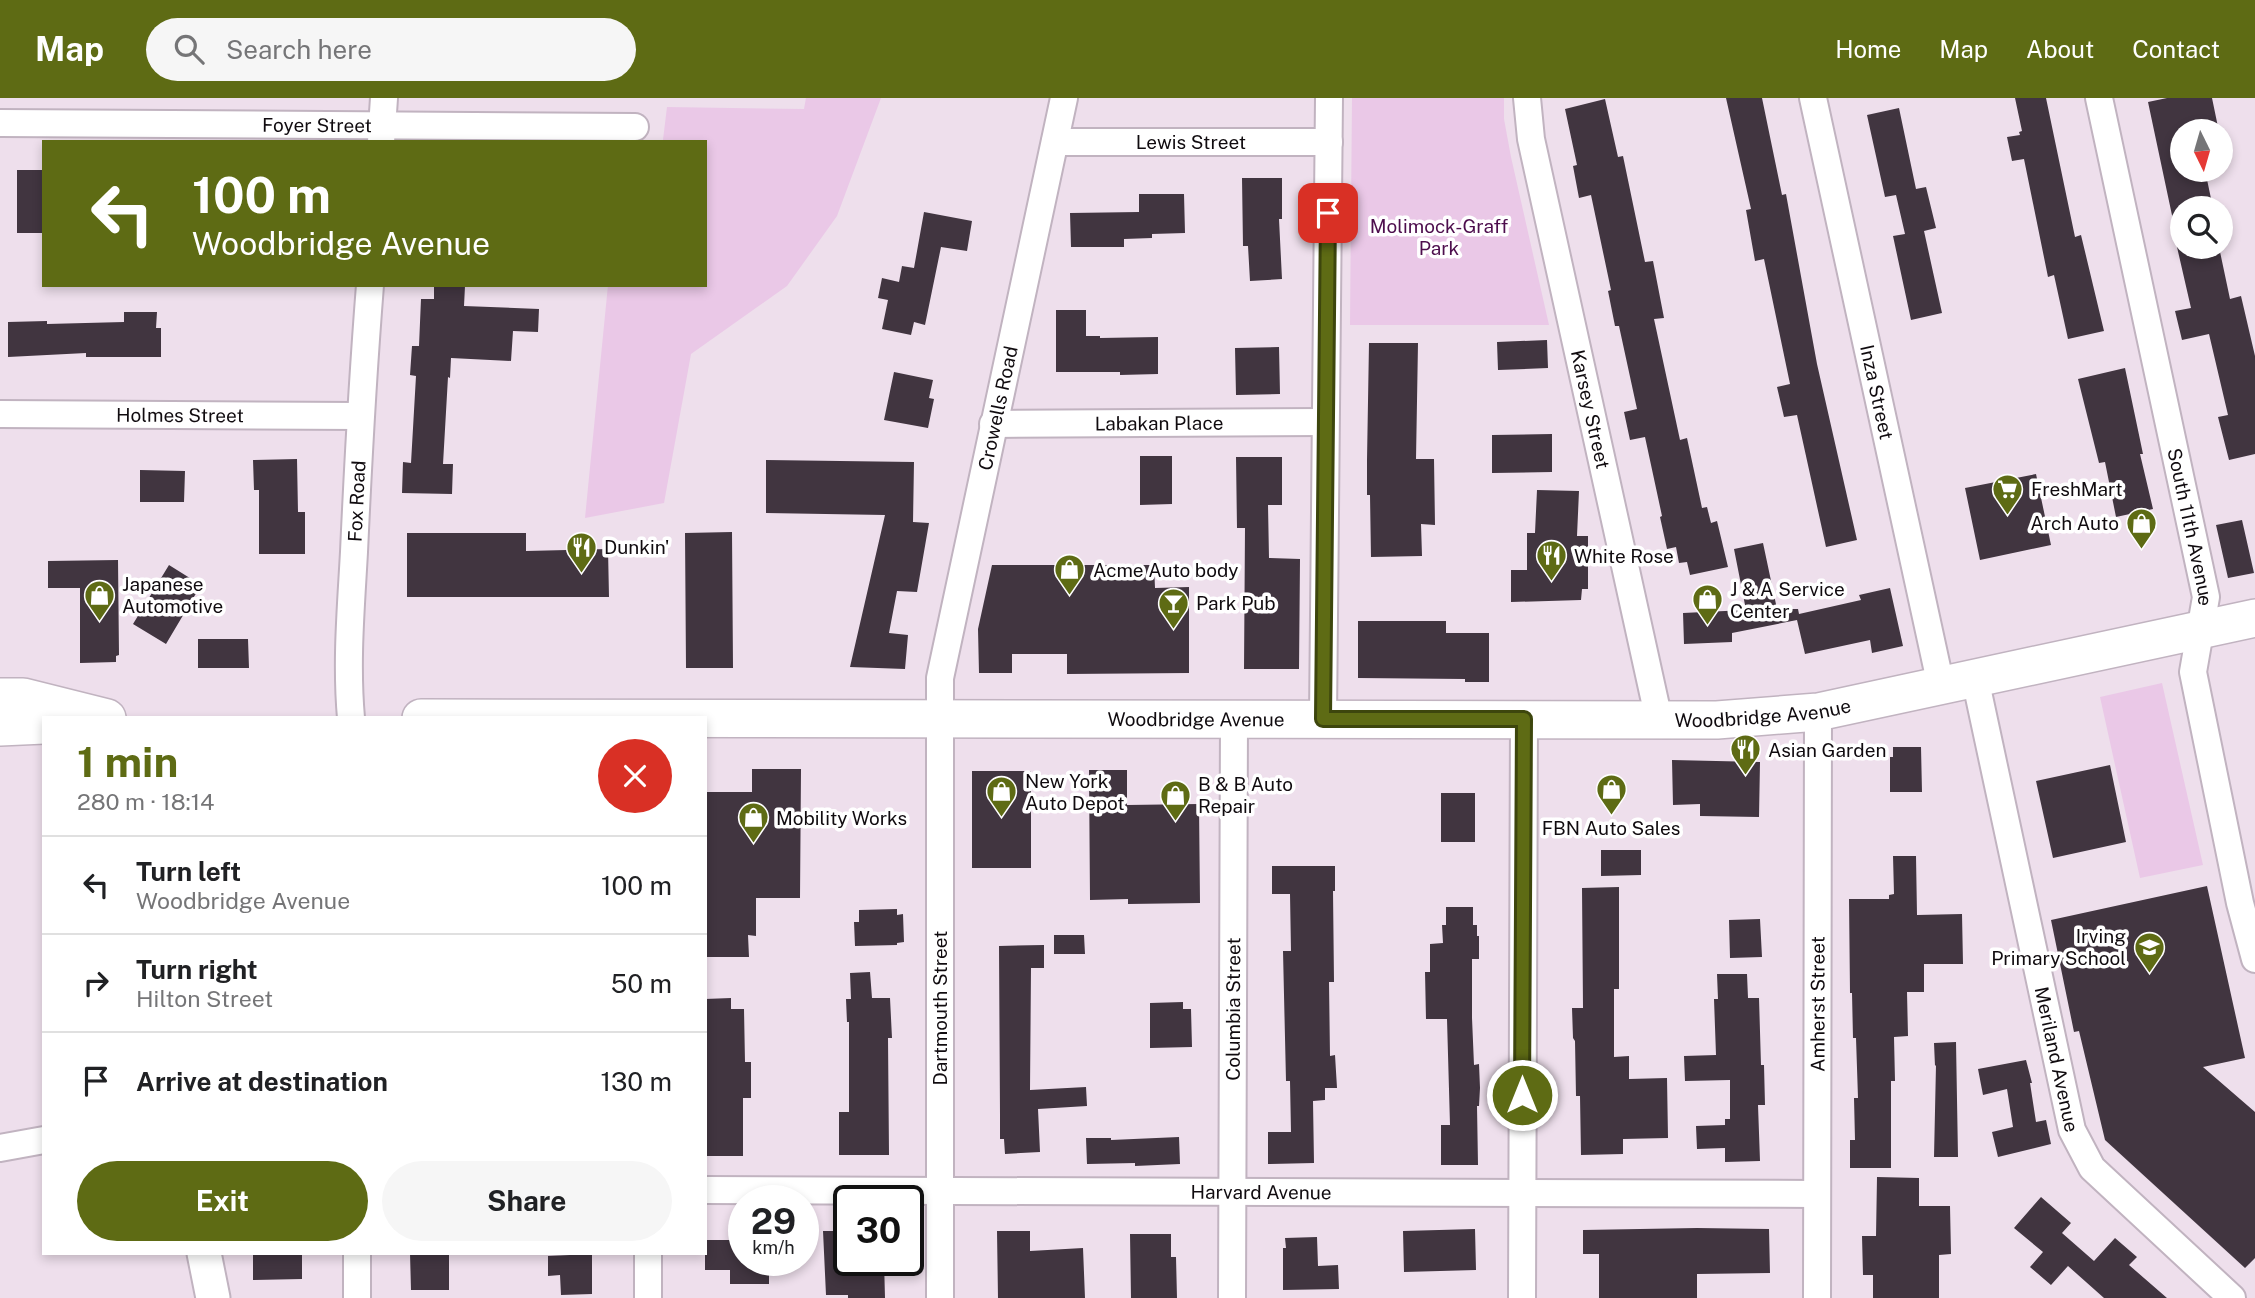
<!DOCTYPE html>
<html lang="en">
<head>
<meta charset="utf-8">
<style>
  body { margin:0; font-family:"Public Sans",sans-serif; background:#f6f6f6; color:#202124; height:100vh; display:flex; flex-direction:column; font-size:26px; white-space:nowrap }
  * { box-sizing:border-box; margin:0 }
  p { font-size:23px; color:#757577 }
  .icon { flex:none; width:38px; height:38px; fill:none; stroke:currentColor; stroke-width:2; stroke-linecap:round; stroke-linejoin:round }
  .map { position:relative; flex:1; overflow:hidden }
  .details { position:absolute; left:42px; top:618px; width:665px; height:539px; display:flex; flex-direction:column; background:#fff; border-radius:0px; box-shadow:0 4px 10px #0003 }
  .details>* { flex:none }
  .banner { position:absolute; left:42px; top:42px; width:665px; height:147px; border-radius:0px; box-shadow:0 4px 10px #0003; background:#5e6b14; color:#fff; overflow:hidden }
  .needle { width:46px; rotate:175deg }
  .controls { position:absolute; left:2170px; top:21px; display:grid; gap:14px }
  .controls a { display:grid; place-items:center; width:63px; height:63px; border-radius:50%; background:#fff; box-shadow:0 4px 10px #0003; font-size:35px }
  .speed { position:absolute; left:728px; top:1087px; display:flex; gap:14px; font-size:35px; font-weight:700; text-align:center }
  .speed>* { display:grid; place-content:center; width:91px; height:91px; border-radius:50%; background:#fff; box-shadow:0 4px 10px #0003; line-height:1 }
  .speed small { font-size:18px; font-weight:400 }
  .speed .limit { border:4px solid #111; border-radius:10px; background:#fff; color:#111 }
  .pin { position:absolute; display:grid; place-items:center; width:60px; height:60px; color:#fff; margin:-30px; border-radius:14px; box-shadow:0 4px 10px #0006 }
  .me { position:absolute; width:77px; margin:-38px; rotate:0deg; stroke-linejoin:round; filter:drop-shadow(0 0 5px #0008) }
  .turn { display:flex; align-items:center; gap:24px; height:147px; padding:0 35px; font-size:32px }
  .turn .icon { width:91px; height:91px; stroke-width:2.5 }
  .turn b { display:block; font-size:49px; line-height:60px }
  .round { display:grid; place-items:center; flex:none; width:74px; height:74px; border-radius:37px; background:#f6f6f6 }
  .summary { display:flex; align-items:center; justify-content:space-between; height:119px; padding:0 35px }
  h1 { font-size:42px; font-weight:700; line-height:52px; color:#5e6b14 }
  .cta { display:flex; gap:14px; margin-top:auto; padding:14px 35px }
  .cta a { flex:1; height:80px; border-radius:42px; background:#5e6b14; color:#fff; font-size:28px; font-weight:700; line-height:80px; text-align:center }
  .cta a+a { background:#f6f6f6; color:#202124 }
  ul { padding:0; list-style:none }
  li { display:flex; align-items:center; gap:21px; height:98px; padding:0 35px; border-top:2px solid #e0e0e0 }
  li div { flex:1 }
  li b { display:block; font-size:26px }
  li em { font-style:normal }
  header { display:flex; align-items:center; gap:42px; box-sizing:border-box; height:98px; padding:0 35px; background:#5e6b14; color:#fff }
  header strong { font-size:33px }
  nav { display:flex; gap:38px; margin-inline-start:auto; font-size:24px }
  .search { width:490px; height:63px; background:#f6f6f6; display:flex; align-items:center; gap:18px; box-sizing:border-box; padding:0 24px; border-radius:38px; color:#757577; font-size:26px }
  .map>svg:first-child { display:block }
</style>
</head>
<body>
<header>
<strong>Map</strong>
<div class="search"><svg class="icon" aria-label="search" viewBox="0 0 24 24"><circle cx="10" cy="10" r="6"/><path d="M15 15l6 6"/></svg>Search here</div>
<nav><a>Home</a><a>Map</a><a>About</a><a>Contact</a></nav>
</header>
<div class="map">
<svg width="2255" height="1200" viewBox="0 0 2255 1200">
  <rect width="100%" height="100%" fill="#eedfec"/>
  <!-- green -->
  <path fill="#eac8e7" d="M806,0H881L837,118L787,188L691,256L664,405L585,420L608,187H705V44H651L663,42L667,9L804,11Z
    M1352,0H1504V21L1511,59L1549,227H1350Z
    M2162,585L2203,767L2140,780L2100,599Z"/>
  <!-- building -->
  <path fill="#413540" d="M1726,0H1762L1782,97L1786,96L1817,266L1857,442L1826,449L1797,317L1784,319L1777,289L1790,286L1764,161L1755,163L1746,112L1751,111Z
    M2015,0H2046L2075,139L2081,137L2104,233L2068,241L2054,177L2048,179L2024,61L2012,63L2007,39L2020,37L2019,34L2022,33Z
    M2167,0H2212L2218,29L2197,33H2182V72H2205L2213,110H2182V121L2173,122L2148,4Z
    M1605,1L1618,59L1623,58L1645,164L1653,163L1664,220L1654,221L1680,342L1687,340L1702,410L1707,409L1711,425L1717,423L1728,469L1690,477L1687,464L1679,465L1676,449L1667,451L1660,419L1662,418L1645,339L1630,342L1624,314L1637,311L1619,228H1615L1608,193L1611,192L1591,97L1579,100L1573,68L1577,67L1565,11Z
    M1899,10L1916,91L1926,89L1936,130L1924,133L1942,215L1911,222L1893,138L1905,136L1896,97L1885,99L1867,17Z
    M17,72H44V135H17Z
    M1242,80H1282V121H1279L1282,181L1250,183L1248,148H1243Z
    M1139,96H1184L1185,135L1152,136V140L1124,141V149H1071L1070,115L1139,114Z
    M924,114L972,123L967,153L941,149L925,227L914,224L911,237L882,231L888,202L878,200L882,180L899,184L902,168L914,170Z
    M2177,149H2219L2230,201L2241,198L2255,258V356L2229,362L2218,319L2228,317L2209,236L2182,242L2175,213L2191,210Z
    M434,187L465,188L464,208L539,211L538,234L513,233L511,263L451,260L450,280L448,279L443,366H453L452,396L402,395L403,364L411,365L416,278L410,277L412,248H419L421,201H434Z
    M1056,212H1086V238H1100V240L1158,239V276L1120,277V274H1056Z
    M124,214H157L156,230H161V259H86V255L8,259V224L47,223V226L124,224Z
    M1547,242L1548,270L1498,272L1497,244Z
    M1369,245H1418L1416,361H1434L1435,427L1421,426L1422,458L1371,459L1370,397H1367V362Z
    M1279,249L1280,296L1236,297L1235,250Z
    M2125,270L2143,356H2140L2153,411L2116,419L2105,364L2099,365L2078,281Z
    M894,274L933,282L929,300L934,301L928,330L884,322Z
    M1552,336V374L1492,375V337Z
    M1140,358H1172V406L1140,407Z
    M1236,359H1282V407H1268L1269,460L1300,461L1299,571H1244L1245,430H1237Z
    M297,361L298,414H305V456H259V392H254L253,362Z
    M766,362L914,364L913,424L929,425L917,494L897,493L889,535L908,537L905,571L850,569L885,417L766,415Z
    M140,372L185,373L184,404H140Z
    M2036,376L2051,447L1980,462L1965,390Z
    M1537,392L1579,393L1577,438H1588V491H1582L1581,502L1511,504V472H1527V435H1535Z
    M2242,422L2254,475L2228,480L2216,427Z
    M732,434L733,570H686L685,435Z
    M407,435H526V453L608,451L609,499H407Z
    M1763,445L1777,511H1798L1799,516L1861,502L1859,497L1890,490L1903,548L1872,555L1870,542L1805,556L1797,522L1732,535V544L1684,546L1683,515L1746,512L1734,451Z
    M118,462L119,557L116,558V564L80,565V490H48V463Z
    M169,467L201,487L166,546L133,526Z
    M992,467H1154L1155,490L1189,489V575L1067,576V556H1012V575H979L978,531Z
    M1358,523H1446V535H1489V584H1465V581L1358,580Z
    M198,541H248L249,570H198Z
    M1893,649H1921L1922,694H1890V659H1893Z
    M1672,662L1760,664L1759,719L1700,718V706L1673,707Z
    M2110,667L2126,744L2053,760L2036,683Z
    M752,671H801L800,800H756V838L748,837L749,859H705V694H752Z
    M1089,672H1127V707L1199,706L1200,805L1128,806V801L1090,802Z
    M972,673H1031V770H972Z
    M1441,695H1475V744H1441Z
    M1601,752H1641V777L1601,778Z
    M1893,758H1916L1917,817L1962,816L1963,866H1924V894H1907L1908,938L1894,939L1895,983H1891V1070H1850V1042H1855L1854,1000H1858L1856,940H1853L1852,895H1850L1849,801H1889V797L1894,796Z
    M1272,768H1335V793H1333L1334,884H1329L1330,958L1335,957L1337,990H1325V1002L1313,1003L1314,1065L1268,1066V1034H1291L1290,983H1286L1283,853H1291L1290,796H1272Z
    M2207,788L2245,960L2203,969L2255,1014V1160L2245,1170L2105,1042L2079,933L2074,934L2051,822Z
    M1619,789V891H1614V959L1629,958V981L1667,980L1668,1040L1623,1041V1056L1581,1057L1580,998H1576L1575,943L1573,940L1572,910H1583L1582,790Z
    M1446,809H1473V827H1477V838H1479V861H1472V920L1474,967L1479,966L1480,990L1479,1008H1477L1478,1067H1441V1027H1450L1447,921H1426L1425,874H1430V846L1443,845L1442,827H1446Z
    M897,811V817L903,816L904,844L897,845V847L855,848L854,824H859V812Z
    M1760,821L1762,859L1730,860L1729,822Z
    M1054,837H1084L1085,856H1054Z
    M1044,847V870H1031L1030,992L1086,989L1087,1008L1038,1011L1040,1054L1005,1056L1004,1041H1000V1016L999,848Z
    M870,874L872,900H890L892,940H888L889,1057H839V1014H849V924H847L846,901H851L850,875Z
    M1717,876H1747L1748,900H1759L1761,967H1764L1765,1007H1758L1760,1063L1725,1064V1050L1697,1051L1696,1028L1725,1027V1021H1730V982L1685,983L1684,958L1716,957L1714,901H1718Z
    M731,900V911H744L745,964H751V1000H743V1058H705V901Z
    M1183,904V911H1191L1192,949L1150,950V905Z
    M1956,944L1958,1059H1934L1936,967L1935,968L1934,945Z
    M2026,962L2032,985H2030L2036,1024L2046,1022L2051,1046L1998,1059L1992,1034L2013,1029L2007,991L1983,997L1978,971Z
    M1179,1039L1180,1066L1135,1068V1065L1087,1066L1086,1040H1111V1042Z
    M1877,1079L1919,1080V1108H1950L1951,1156L1939,1157V1200H1873V1177H1863L1862,1138H1876Z
    M2041,1099L2071,1125L2062,1135L2094,1163L2115,1140L2137,1159L2129,1167L2167,1200H2104L2068,1168L2051,1187L2030,1169L2043,1154L2014,1130Z
    M1697,1130L1769,1131L1770,1175L1697,1176V1200H1599V1156H1583V1132Z
    M1475,1131L1476,1172L1404,1174L1403,1133Z
    M823,1133H849V1162H884L885,1200H848V1197H826Z
    M997,1133H1030V1153L1083,1150L1085,1200H998Z
    M1130,1136H1171V1159H1176L1177,1200H1131Z
    M1317,1139L1318,1168L1338,1167L1339,1191L1283,1192V1150H1286L1285,1140Z
    M705,1142H744V1162H769V1186H730V1172H705Z
    M253,1155H302V1181L253,1182Z
    M410,1155H449V1192H411Z
    M592,1156V1196L561,1197L560,1177L548,1178V1158Z"/>
  <g fill="none" stroke-linecap="round" stroke-linejoin="round">
    <defs>
      <g id="minor">
        <path id="s1" d="M1527,0L1531,41L1659,622"/>
        <path id="s2" d="M1813,0L1941,588"/>
        <path id="s3" d="M2099,0L2206,499L2193,574L2240,805L2255,861"/>
        <path id="s4" d="M0,25L635,29"/>
        <path d="M381,44L384,0"/>
        <path id="s5" d="M1055,44H1329"/>
        <path id="s6" d="M0,316L360,318"/>
        <path id="s7" d="M993,326L1324,324"/>
        <path id="s8" d="M1975,580L2072,1032L2092,1070L2232,1200"/>
        <path id="s9" d="M351,620C346,564 351,509 354,454C358,365 363,276 370,187"/>
        <path d="M1323,621L1329,0"/>
        <path d="M0,1050L44,1042"/>
        <path id="s10" d="M705,1092L1816,1096"/>
        <path d="M357,1200V1155"/>
        <path d="M648,1200V1155"/>
        <path id="s11" d="M940,1200V580L1064,0"/>
        <path id="s12" d="M1232,1200L1234,621"/>
        <path d="M1522,1200L1524,621"/>
        <path id="s13" d="M1817,1200L1818,614"/>
      </g>
      <path id="tertiary" d="M204,1155L213,1200"/>
      <g id="secondary">
        <path d="M0,599H23L107,620"/>
        <path id="s14" d="M421,620L1717,622L1818,614L2255,520"/>
        <path d="M0,629L44,627"/>
      </g>
    </defs>
    <!-- minor casing -->
    <use href="#minor" stroke="#c1b3c0" stroke-width="30"/>
    <!-- tertiary casing -->
    <use href="#tertiary" stroke="#c1b3c0" stroke-width="37"/>
    <!-- secondary casing -->
    <use href="#secondary" stroke="#c1b3c0" stroke-width="40"/>
    <!-- minor -->
    <use href="#minor" stroke="#fff" stroke-width="26"/>
    <!-- tertiary -->
    <use href="#tertiary" stroke="#fff" stroke-width="33"/>
    <!-- secondary -->
    <use href="#secondary" stroke="#fff" stroke-width="37"/>
  </g>
  <g fill="none" stroke-linecap="round" stroke-linejoin="round">
    <defs>
      <path id="route" d="M1328,115L1323,621H1524L1522,997"/>
    </defs>
    <!-- route casing -->
    <use href="#route" stroke="#3d460d" stroke-width="18"/>
    <!-- route -->
    <use href="#route" stroke="#5e6b14" stroke-width="12"/>
  </g>
  <!-- icons -->
  <defs>
    <symbol id="supermarket-pin" viewBox="-11 -11 22 30"><path d="M0 17L-7.5 6A9.5 9.5 0 1 1 7.5 6Z" fill="#5e6b14" stroke="#fff"/><path d="M-6-5.5h2.5l.6 2H6L4.5 2H-2.5L-4.4-4H-6ZM-1.5 3.2a1.3 1.3 0 1 0 .1 0ZM3 3.2a1.3 1.3 0 1 0 .1 0Z" fill="#fff"/></symbol>
    <symbol id="shop-pin" viewBox="-11 -11 22 30"><path d="M0 17L-7.5 6A9.5 9.5 0 1 1 7.5 6Z" fill="#5e6b14" stroke="#fff"/><path d="M-5-2.5h2.3a2.7 3.5 0 0 1 5.4 0H5L5.5 6h-11ZM-1.5-2.5h3a1.5 2.3 0 0 0-3 0Z" fill="#fff"/></symbol>
    <symbol id="restaurant-pin" viewBox="-11 -11 22 30"><path d="M0 17L-7.5 6A9.5 9.5 0 1 1 7.5 6Z" fill="#5e6b14" stroke="#fff"/><path d="M-5-6h1v4h1v-4h1v4h1v-4h1v5L-1.5 .5V6h-2V.5L-5-1ZM5-6V6H3V1.5H1.5Q1.5-4 5-6Z" fill="#fff"/></symbol>
    <symbol id="bar-pin" viewBox="-11 -11 22 30"><path d="M0 17L-7.5 6A9.5 9.5 0 1 1 7.5 6Z" fill="#5e6b14" stroke="#fff"/><path d="M-6-5H6L.8 .8V4.5H3.5V6h-7V4.5H-.8V.8Z" fill="#fff"/></symbol>
    <symbol id="school-pin" viewBox="-11 -11 22 30"><path d="M0 17L-7.5 6A9.5 9.5 0 1 1 7.5 6Z" fill="#5e6b14" stroke="#fff"/><path d="M0-5L7-2L0 1L-7-2ZM-4 1L0 2.5L4 1V4Q0 6-4 4Z" fill="#fff"/></symbol>
  </defs>
  <g fill-rule="evenodd">
    <use href="#supermarket-pin" x="1990" y="374" width="35" height="47"/>
    <use href="#shop-pin" x="2124" y="408" width="35" height="47"/>
    <use href="#restaurant-pin" x="564" y="432" width="35" height="47"/>
    <use href="#restaurant-pin" x="1534" y="440" width="35" height="47"/>
    <use href="#shop-pin" x="1052" y="454" width="35" height="47"/>
    <use href="#shop-pin" x="82" y="480" width="35" height="47"/>
    <use href="#shop-pin" x="1690" y="484" width="35" height="47"/>
    <use href="#bar-pin" x="1156" y="488" width="35" height="47"/>
    <use href="#restaurant-pin" x="1728" y="634" width="35" height="47"/>
    <use href="#shop-pin" x="1594" y="674" width="35" height="47"/>
    <use href="#shop-pin" x="984" y="676" width="35" height="47"/>
    <use href="#shop-pin" x="1158" y="680" width="35" height="47"/>
    <use href="#shop-pin" x="736" y="702" width="35" height="47"/>
    <use href="#school-pin" x="2132" y="832" width="35" height="47"/>
  </g>
  <g text-anchor="middle" stroke-width="7" stroke-linejoin="round" paint-order="stroke">
    <!-- street labels -->
    <g font-size="19" fill="#100b0f" stroke="#fff">
      <text dy="7" stroke="none"><textPath href="#s4" startOffset="317">Foyer Street</textPath></text>
      <text dy="7" stroke="none"><textPath href="#s5" startOffset="136">Lewis Street</textPath></text>
      <text dy="7" stroke="none"><textPath href="#s2" startOffset="301">Inza Street</textPath></text>
      <text dy="7" stroke="none"><textPath href="#s11" startOffset="896">Crowells Road</textPath></text>
      <text dy="7" stroke="none"><textPath href="#s1" startOffset="318">Karsey Street</textPath></text>
      <text dy="7" stroke="none"><textPath href="#s6" startOffset="180">Holmes Street</textPath></text>
      <text dy="7" stroke="none"><textPath href="#s7" startOffset="166">Labakan Place</textPath></text>
      <text dy="7" stroke="none"><textPath href="#s9" startOffset="217">Fox Road</textPath></text>
      <text dy="7" stroke="none"><textPath href="#s3" startOffset="439">South 11th Avenue</textPath></text>
      <text dy="7" stroke="none"><textPath href="#s14" startOffset="1342">Woodbridge Avenue</textPath></text>
      <text dy="7" stroke="none"><textPath href="#s14" startOffset="775">Woodbridge Avenue</textPath></text>
      <text dy="7" stroke="none"><textPath href="#s13" startOffset="294">Amherst Street</textPath></text>
      <text transform="translate(940 910) rotate(-90)" y="7">Dartmouth Street</text>
      <text dy="7" stroke="none"><textPath href="#s12" startOffset="289">Columbia Street</textPath></text>
      <text dy="7" stroke="none"><textPath href="#s8" startOffset="390">Meriland Avenue</textPath></text>
      <text dy="7" stroke="none"><textPath href="#s10" startOffset="556">Harvard Avenue</textPath></text>
    </g>
    <!-- park labels -->
    <g font-size="19" fill="#4d0e4d" stroke="#fff">
      <text x="1439" y="135">Molimock-Graff<tspan x="1439" dy="22">Park</tspan></text>
    </g>
    <!-- poi labels -->
    <g font-size="19" fill="#100b0f" stroke="#fff" text-anchor="start">
      <text x="2031" y="398">FreshMart</text>
      <text x="2119" y="432" text-anchor="end">Arch Auto</text>
      <text x="604" y="456">Dunkin'</text>
      <text x="1574" y="465">White Rose</text>
      <text x="1093" y="479">Acme Auto body</text>
      <text x="122" y="493">Japanese<tspan x="122" dy="22">Automotive</tspan></text>
      <text x="1730" y="498">J &amp; A Service<tspan x="1730" dy="22">Center</tspan></text>
      <text x="1196" y="512">Park Pub</text>
      <text x="1768" y="659">Asian Garden</text>
      <text x="1025" y="690">New York<tspan x="1025" dy="22">Auto Depot</tspan></text>
      <text x="1198" y="693">B &amp; B Auto<tspan x="1198" dy="22">Repair</tspan></text>
      <text x="776" y="727">Mobility Works</text>
      <text x="1611" y="737" text-anchor="middle">FBN Auto Sales</text>
      <text x="2126" y="845" text-anchor="end">Irving<tspan x="2126" dy="22">Primary School</tspan></text>
    </g>
  </g>
</svg>
<div class="controls">
<a><svg class="needle" viewBox="-14 -14 28 28"><path d="M0-13l5 13h-10z" fill="#e53935"/><path d="M0 13l5-13h-10z" fill="#757577"/></svg></a>
<a><svg class="icon" aria-label="search" viewBox="0 0 24 24"><circle cx="10" cy="10" r="6"/><path d="M15 15l6 6"/></svg></a>
</div>
<div class="speed"><div>29<small>km/h</small></div><div class="limit">30</div></div>
<div class="pin" style="left:1328px;top:115px;background:#d93025"><svg class="icon" aria-label="arrive" viewBox="0 0 24 24"><path d="M6 21V4h12l-3 4 3 4H6"/></svg></div>
<svg class="me" style="left:1522px;top:997px" viewBox="-20 -20 40 40"><circle r="17" fill="#5e6b14" stroke="#fff" stroke-width="3"/><path d="M0-11L8 9 0 5-8 9z" fill="#fff"/></svg>
<div class="banner">
<div class="turn"><svg class="icon" aria-label="left" viewBox="0 0 24 24"><path d="M17 20v-9H6M10 6l-5 5 5 5"/></svg><div><b>100 m</b>Woodbridge Avenue</div></div>
</div>
<section class="details">
<div class="summary"><div><h1>1 min</h1><p>280 m · 18:14</p></div><a class="round" style="background:#d93025;color:#fff"><svg class="icon" aria-label="close" viewBox="0 0 24 24"><path d="M6 6l12 12M18 6L6 18"/></svg></a></div>
<ul>
<li><svg class="icon" aria-label="left" viewBox="0 0 24 24"><path d="M17 20v-9H6M10 6l-5 5 5 5"/></svg><div><b>Turn left</b><p>Woodbridge Avenue</p></div><em>100 m</em></li>
<li><svg class="icon" aria-label="right" viewBox="0 0 24 24"><path d="M7 20v-9h11M14 6l5 5-5 5"/></svg><div><b>Turn right</b><p>Hilton Street</p></div><em>50 m</em></li>
<li><svg class="icon" aria-label="arrive" viewBox="0 0 24 24"><path d="M6 21V4h12l-3 4 3 4H6"/></svg><div><b>Arrive at destination</b></div><em>130 m</em></li>
</ul>
<div class="cta"><a>Exit</a><a>Share</a></div>
</section>
</div>
</body>
</html>
